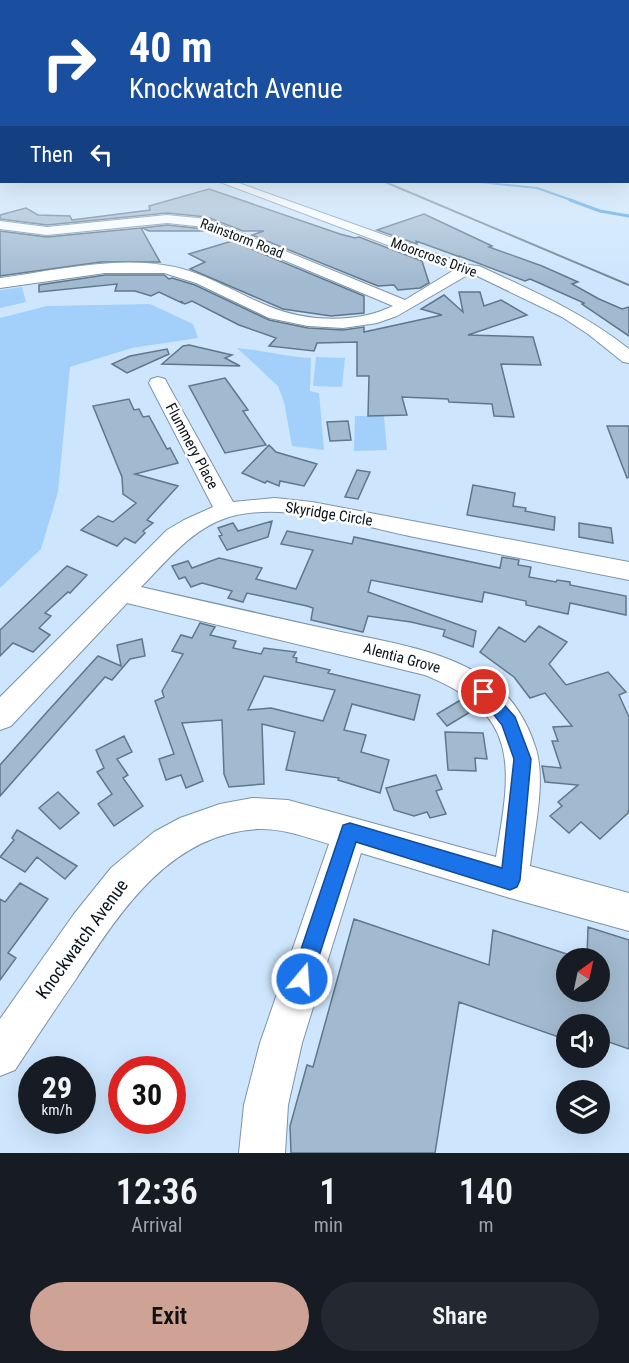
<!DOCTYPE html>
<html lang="en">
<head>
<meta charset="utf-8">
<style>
  body { margin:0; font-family:"Roboto Condensed",sans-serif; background:#242831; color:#f1f3f6; height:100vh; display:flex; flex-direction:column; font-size:22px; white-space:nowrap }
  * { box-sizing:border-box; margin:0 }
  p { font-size:20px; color:#9ea1a6 }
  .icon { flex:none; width:33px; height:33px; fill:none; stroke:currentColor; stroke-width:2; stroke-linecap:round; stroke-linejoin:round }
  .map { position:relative; height:1153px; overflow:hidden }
  .details { display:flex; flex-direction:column; background:#171b24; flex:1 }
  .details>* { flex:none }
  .banner { position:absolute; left:0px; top:0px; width:630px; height:183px; box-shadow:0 6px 24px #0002; background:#1a4fa0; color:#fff; overflow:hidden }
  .needle { width:39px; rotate:33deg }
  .buttons { position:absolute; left:556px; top:948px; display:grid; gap:12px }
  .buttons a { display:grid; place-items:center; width:54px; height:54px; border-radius:50%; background:#171b24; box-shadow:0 6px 24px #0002; font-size:30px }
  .speed { position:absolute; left:18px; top:1056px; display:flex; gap:12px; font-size:30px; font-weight:700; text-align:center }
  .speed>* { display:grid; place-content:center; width:78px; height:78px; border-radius:50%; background:#171b24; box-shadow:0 6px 24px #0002; line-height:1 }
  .speed small { font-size:15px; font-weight:400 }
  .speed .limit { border:9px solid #d22; background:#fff; color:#111 }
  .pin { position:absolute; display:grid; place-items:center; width:51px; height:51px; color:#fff; margin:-26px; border:3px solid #fff; border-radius:50%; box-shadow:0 2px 6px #0007 }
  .me { position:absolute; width:66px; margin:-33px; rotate:18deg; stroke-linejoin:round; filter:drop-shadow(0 0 4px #0008) }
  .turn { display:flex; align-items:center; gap:21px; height:126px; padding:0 30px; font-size:27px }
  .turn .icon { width:78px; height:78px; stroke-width:2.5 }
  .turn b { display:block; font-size:42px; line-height:51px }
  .then { display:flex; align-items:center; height:57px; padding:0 30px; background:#0003; gap:12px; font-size:22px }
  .eta { display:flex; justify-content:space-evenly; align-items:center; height:102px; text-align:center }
  .eta b { font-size:36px; font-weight:600; line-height:42px }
  .primary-button { display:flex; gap:12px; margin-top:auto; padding:12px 30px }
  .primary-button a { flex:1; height:69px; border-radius:36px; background:#cfa296; color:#111; font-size:24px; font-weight:600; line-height:69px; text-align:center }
  .primary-button a+a { background:#242831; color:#f1f3f6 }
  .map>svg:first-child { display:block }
</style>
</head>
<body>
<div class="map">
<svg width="629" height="1153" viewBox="0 0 629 1153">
  <rect width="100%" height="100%" fill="#cde6fd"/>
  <!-- green -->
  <path fill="#a2d0fa" d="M22,287L26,302L0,308V290Z
    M150,304L193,324L198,338L132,348L70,367L58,492L41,549L0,588V318L47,306Z
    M237,348C262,350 286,357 311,358L310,391L319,393L324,450L292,446L284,402L278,386Z
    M316,357L345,358L342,387L313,386Z
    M355,416H384L387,450L354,451Z"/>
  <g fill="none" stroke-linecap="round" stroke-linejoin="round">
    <!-- stream-far1 -->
    <path stroke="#4a9de2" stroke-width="2" d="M479,182L537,188L574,201"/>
    <!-- stream -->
    <path stroke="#4a9de2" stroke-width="3" d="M570,200L600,211L629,216"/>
  </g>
  <!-- building -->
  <path fill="#a2bad0" stroke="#60768b" stroke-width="1.5" fill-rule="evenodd" d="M209,189L340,234L355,238L359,237L422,261L429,283L420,288L398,290L394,285L378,286L252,235L264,231H243L207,217L167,213L47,225L0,219V215L26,208L38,215L70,216L72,220L150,210L149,206Z
    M424,214L492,246L489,247L542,266L578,282L572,284L599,299L622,309L629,307V336L582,304L584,303L537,282L530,279L525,281L459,256L460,257L416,241L417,244L377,230Z
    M167,225L204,229L210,231H149L142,228Z
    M141,228L160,262H101L0,276V231L47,237Z
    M232,241L364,296V313L331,316L283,309L190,269L205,262L189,254Z
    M105,275H164L169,279L172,278L195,285L269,320L308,328L343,330L364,327V332L442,315L421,309L444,295L463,312L459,292H480L484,306L501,300L527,315L468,335L533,337L541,365L501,364L514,417L494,416L492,404L449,402L448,399L402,397L407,415L368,416L369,376H357V342L317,343L314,351L269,346L276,338L239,325L192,301L185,304L181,301L182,303L159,292L151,296L135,291H115L117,284L39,292V285Z
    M189,345L232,355L225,358L240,366L162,364L183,346Z
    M167,349L169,354L127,373L112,364L130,356Z
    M225,378L248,410L243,411L266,445L225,453L189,386Z
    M129,399L134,410L139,409L143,417L149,416L167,449L170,448L178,463L135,474L178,486L147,520L153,523L143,531L145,533L135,543L125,538L117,546L81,530L98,516L113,522L136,503L123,494L122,477L93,406Z
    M348,421L351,440L330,441L327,422Z
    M607,426H629V477L627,478Z
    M269,445L276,452L317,464L304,486L280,481L279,486L267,481L265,483L242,473Z
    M357,470L370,472L358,499L345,497Z
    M473,485L515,493L513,506L526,508L525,511L555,517L554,530L467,515Z
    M272,521L268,537L227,550L219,536L222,535L218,528L233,523L238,531Z
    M579,523L611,528L613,543L579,537Z
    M287,531L352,544L354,537L500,568L502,557L519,560L518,565L531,567L529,577L556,582L557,580L570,582V585L626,596V615L570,603L568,614L526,605V601L484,592L482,602L371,580L368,592L476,631L473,647L443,636L445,630L411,622L368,616L363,632L311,620L313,608L307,606L247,593L243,602L228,598L232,591L202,583L191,587L185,577L179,579L172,566L188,561L192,568L219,558L262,568L256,579L296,589L313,550L281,544Z
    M67,566L87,575L70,593L68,592L45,613L51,616L39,628L50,635L33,652L13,643L0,656V630Z
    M200,623L215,627L210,635L236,641L233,648L261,654L264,648L296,652L293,657L297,658L296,662L330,670L328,673L420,695L414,720L352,704L344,730L366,735L361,752L389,760L380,793L338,780L339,778L286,770L295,732L262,724L264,784L229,787L224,774L222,720L182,723L203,781L186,788L181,775L166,780L159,759L174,754L155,701L164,697L162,691L183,654L172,651L181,635L192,638ZM264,676L335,690L323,721L271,708L248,710Z
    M539,626L567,642L549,664L566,685L608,672L626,692L619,695L629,717V809L628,813L600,839L581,822L569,833L550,816L562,806L558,802L578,785L545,782L542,766L561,768L552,741H558L553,727L572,726L545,693L530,698L514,677L480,652L499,627L525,642Z
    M142,639L145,656L130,659L112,680L105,677L0,796V765L47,712L98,656L121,666L117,645Z
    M464,698L475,709L447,726L437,714Z
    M445,732L483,733L487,759L475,758L476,771L448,770Z
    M124,736L132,752L117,759L128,775L123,778L143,806L114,826L98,804L112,794L97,772L104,768L96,750Z
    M436,775L442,789L436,791L446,814L430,818L427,812L414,816L394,810L386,788Z
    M58,792L79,813L60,829L39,808Z
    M17,830L21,832L77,866L65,879L37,857L25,872L0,857L14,840L12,838Z
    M20,883L48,899L8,953L16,958L0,980V899L5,902Z
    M354,919L489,965L493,930L567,954V992H600V958H587L588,927L629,940V1049L600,1039V1024H567V1040L459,1002L435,1153H291L290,1126L307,1065L313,1067Z"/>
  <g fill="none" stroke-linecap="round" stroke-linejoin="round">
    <defs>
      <path id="minor" d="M0,122H2V128H0Z
        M628,147H629V153H628Z
        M628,175H629V182H625H628Z
        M220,182H236L468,265L479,266C533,291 582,312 629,349V363L623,362L588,334L562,317L471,273L397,316L377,323L343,328L308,326L269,318L196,283L164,273H105L0,288V278C53,271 109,257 163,265C202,270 233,292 268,306C306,322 356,324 393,306L205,227L167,223L47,235L0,229V221L47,227L167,215L207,219L405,300L454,270Z
        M158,377L165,379L167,383L233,502L275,498L312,502L629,562V580C557,566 486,551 414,537C360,526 284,501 229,517C191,529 168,560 141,587C205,602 269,616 332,630C385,642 446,649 491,682C513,697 528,723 536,749C546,782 534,832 530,866L629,893V931L510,898L361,853L302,1043L288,1105L285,1153H239L244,1105L260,1043L329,844C306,837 282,828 258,829C169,834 120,912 76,979C55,1009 35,1040 15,1070L0,1076V1019L74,914L111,868L154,832L180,818L220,804L252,798L288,800L496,857C511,768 522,714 425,675L127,603L11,726L0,730V697L167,530L184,520L213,507L149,383L151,379Z"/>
    </defs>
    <!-- minor casing -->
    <use href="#minor" stroke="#7c93a9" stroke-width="2"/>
    <!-- minor -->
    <use href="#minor" fill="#fff" fill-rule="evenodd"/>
    <!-- rail -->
    <path stroke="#718392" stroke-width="2" d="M385,182L629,285"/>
  </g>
  <!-- sky -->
  <linearGradient id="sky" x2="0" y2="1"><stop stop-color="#69abe6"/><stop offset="0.43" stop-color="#e8f4fe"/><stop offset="1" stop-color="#e8f4fe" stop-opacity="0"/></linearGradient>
  <rect width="629" height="281" fill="url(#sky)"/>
  <!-- route -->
  <path fill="#1a73e8" stroke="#114b97" stroke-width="1.5" d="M484,686L489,688L515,717L531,759L520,880L517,887L510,890L356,842L309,987L302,990L294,987L291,979L343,825L350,823L502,868L514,759L502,725L476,692L478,688Z"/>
  <g text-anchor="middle" stroke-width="5" stroke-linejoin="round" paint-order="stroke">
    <!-- far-street labels -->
    <g font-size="14" fill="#0a131b" stroke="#fff">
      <text transform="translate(242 238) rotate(21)" y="5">Rainstorm Road</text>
      <text transform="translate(434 257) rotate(20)" y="5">Moorcross Drive</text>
    </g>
    <!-- street labels -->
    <g font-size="15" fill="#0a131b" stroke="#fff">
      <text transform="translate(192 446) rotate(62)" y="5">Flummery Place</text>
      <text transform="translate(329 514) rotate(9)" y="5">Skyridge Circle</text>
      <text transform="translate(402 658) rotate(15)" y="5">Alentia Grove</text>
    </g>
    <!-- near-street labels -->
    <g font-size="18" fill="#0a131b" stroke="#fff">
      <text transform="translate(82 939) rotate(-54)" y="6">Knockwatch Avenue</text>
    </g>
  </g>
</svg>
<div class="buttons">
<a><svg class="needle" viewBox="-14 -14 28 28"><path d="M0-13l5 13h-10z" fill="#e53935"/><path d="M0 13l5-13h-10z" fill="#9ea1a6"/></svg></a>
<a><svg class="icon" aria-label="sound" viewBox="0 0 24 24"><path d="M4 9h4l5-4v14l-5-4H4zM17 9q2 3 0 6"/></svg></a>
<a><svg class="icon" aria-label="layers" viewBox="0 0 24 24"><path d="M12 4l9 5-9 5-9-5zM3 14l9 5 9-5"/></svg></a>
</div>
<div class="speed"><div>29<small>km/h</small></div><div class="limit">30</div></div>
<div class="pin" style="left:484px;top:692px;background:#d93025"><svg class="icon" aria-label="arrive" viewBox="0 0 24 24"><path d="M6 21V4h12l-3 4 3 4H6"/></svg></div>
<svg class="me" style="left:302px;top:979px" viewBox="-20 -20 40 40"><circle r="17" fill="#1a73e8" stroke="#fff" stroke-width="3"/><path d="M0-11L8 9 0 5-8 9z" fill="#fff"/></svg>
<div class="banner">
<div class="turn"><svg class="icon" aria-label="right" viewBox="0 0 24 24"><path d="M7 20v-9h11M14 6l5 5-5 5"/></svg><div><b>40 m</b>Knockwatch Avenue</div></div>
<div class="then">Then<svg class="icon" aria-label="left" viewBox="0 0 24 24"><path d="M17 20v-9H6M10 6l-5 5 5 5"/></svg></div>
</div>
</div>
<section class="details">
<div class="eta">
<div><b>12:36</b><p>Arrival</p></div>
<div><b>1</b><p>min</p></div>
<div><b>140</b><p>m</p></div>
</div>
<div class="primary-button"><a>Exit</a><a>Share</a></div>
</section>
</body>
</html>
